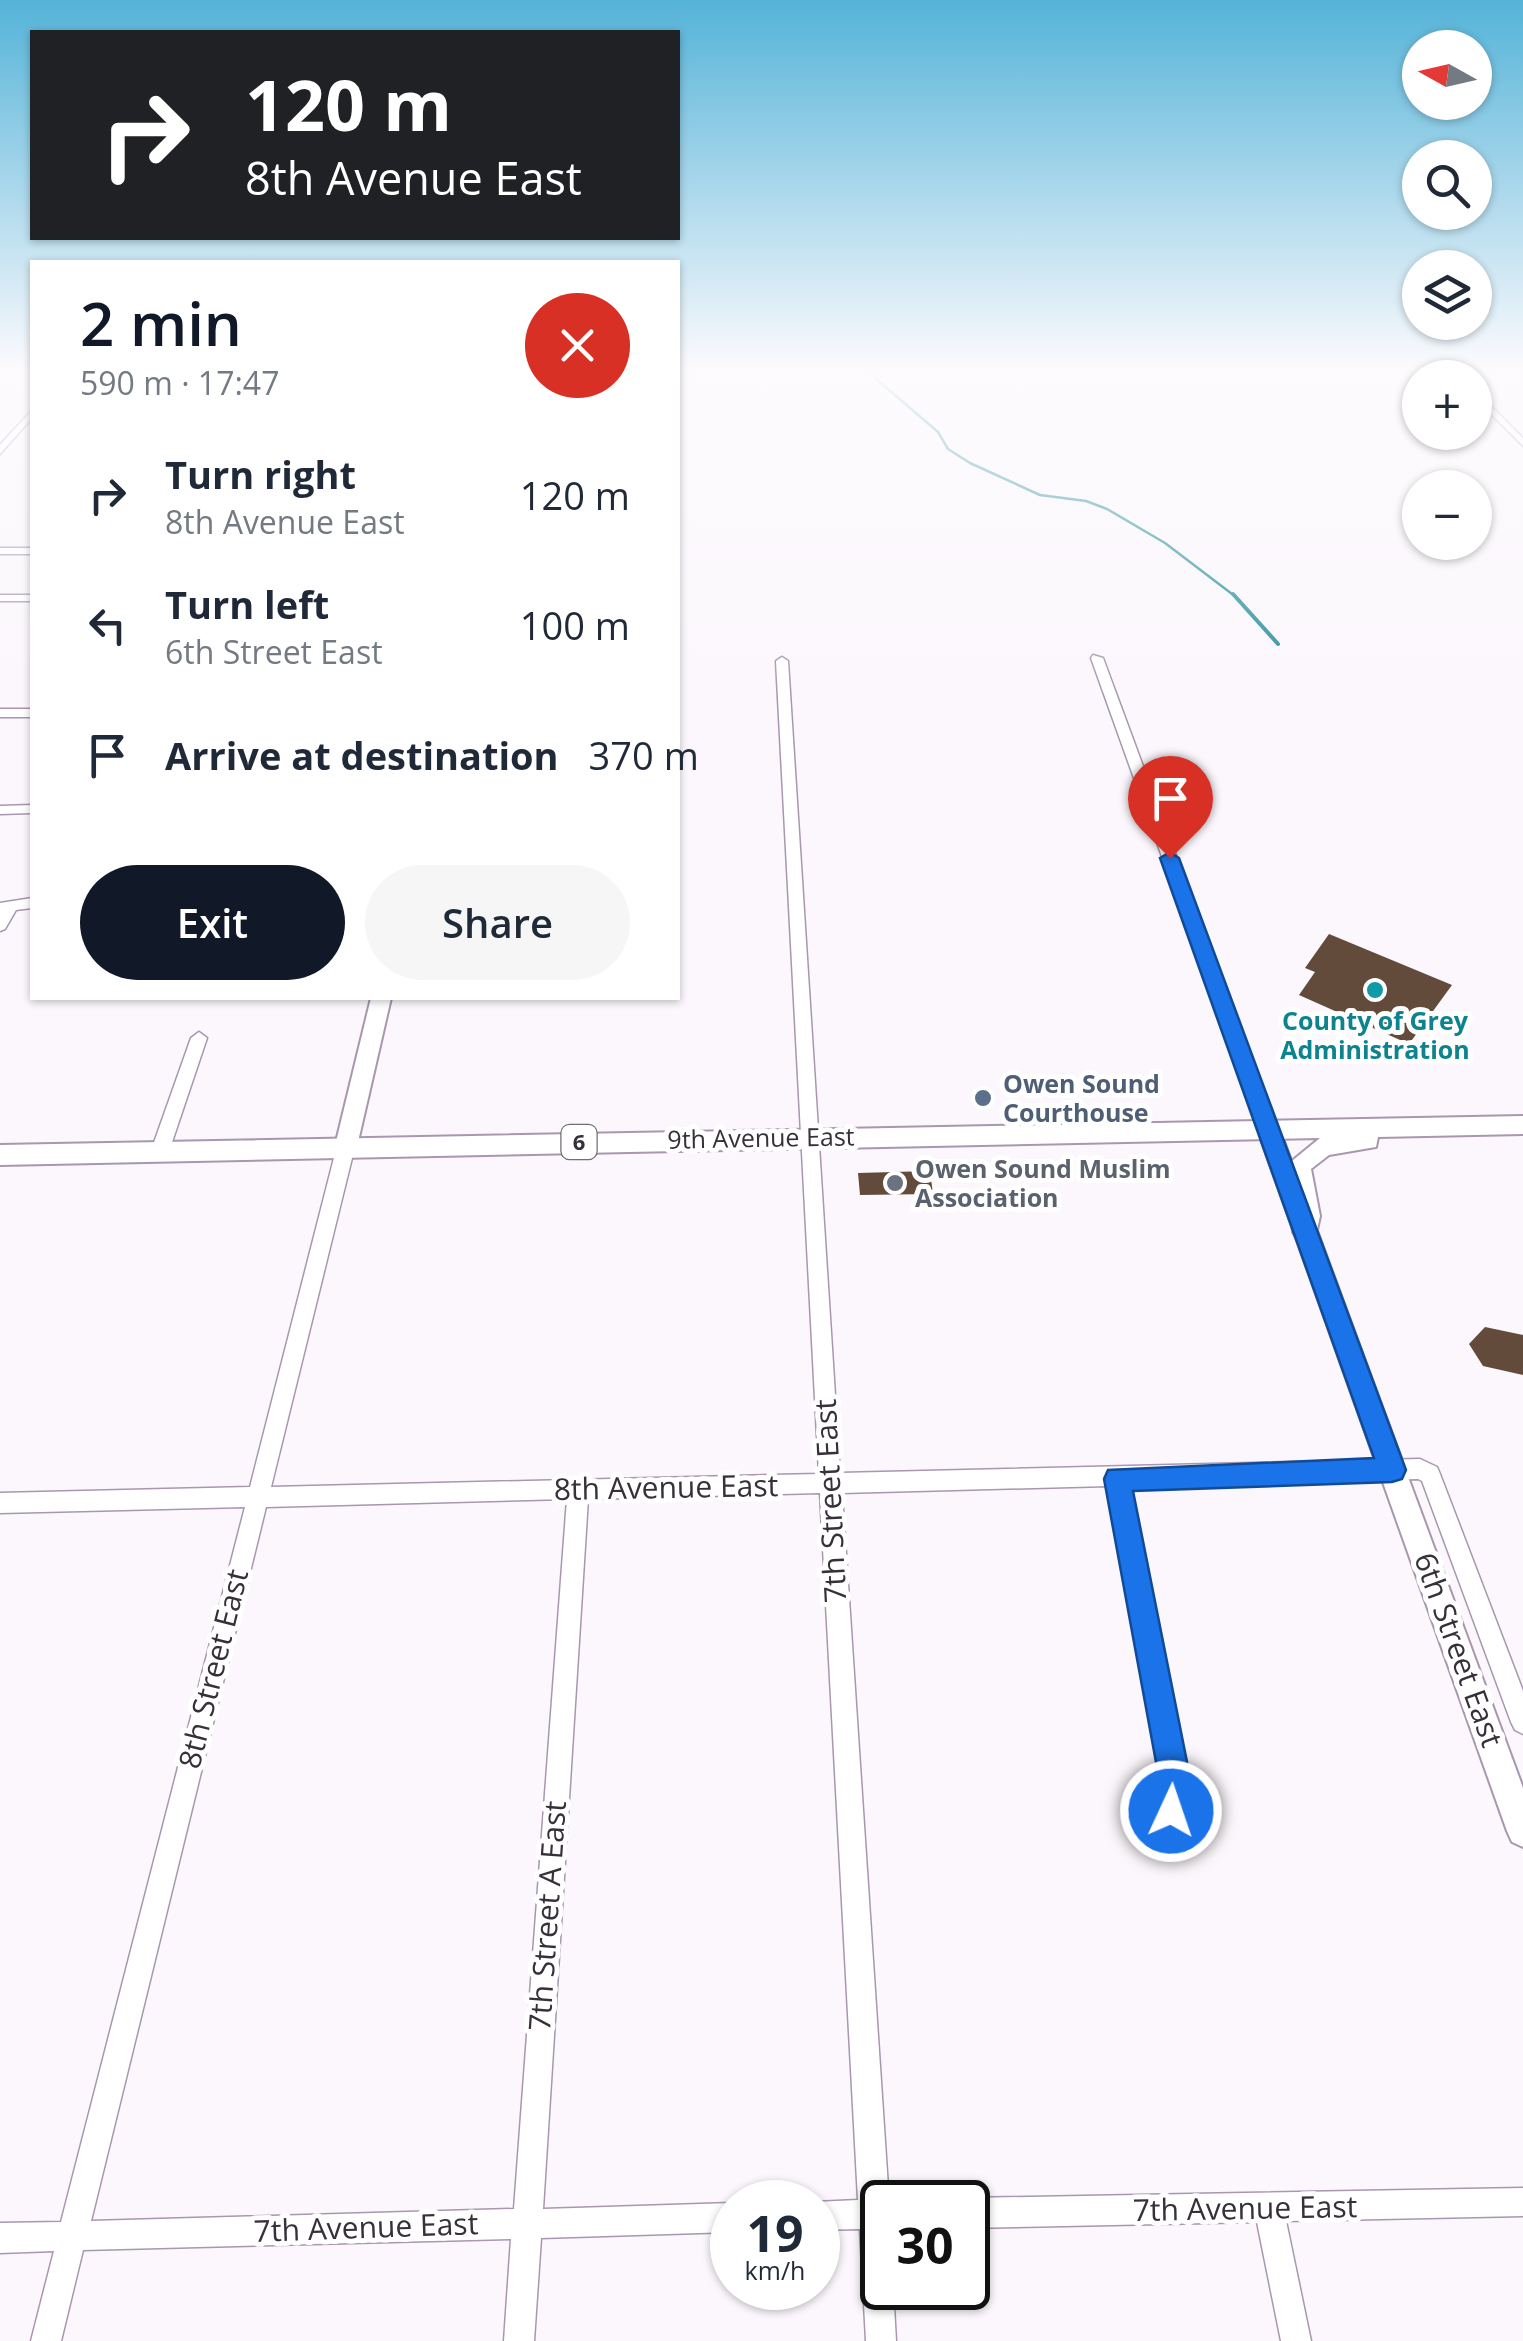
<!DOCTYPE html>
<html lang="en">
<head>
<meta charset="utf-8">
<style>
  body { margin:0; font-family:"Open Sans",sans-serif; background:#f6f6f7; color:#1f2937; height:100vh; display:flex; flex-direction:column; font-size:38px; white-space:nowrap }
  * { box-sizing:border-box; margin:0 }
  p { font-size:32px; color:#747a83 }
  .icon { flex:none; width:55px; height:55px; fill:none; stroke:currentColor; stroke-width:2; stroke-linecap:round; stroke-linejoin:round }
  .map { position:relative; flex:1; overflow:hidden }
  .details { position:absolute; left:30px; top:260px; width:650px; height:740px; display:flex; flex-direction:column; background:#fff; border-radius:0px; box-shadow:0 2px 8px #0004 }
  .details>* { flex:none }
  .hud { position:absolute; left:30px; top:30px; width:650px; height:210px; border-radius:0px; box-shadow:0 2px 8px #0004; background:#202124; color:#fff; overflow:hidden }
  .needle { width:65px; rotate:278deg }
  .controls { position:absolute; left:1402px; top:30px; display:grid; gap:20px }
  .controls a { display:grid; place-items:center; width:90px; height:90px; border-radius:50%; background:#fff; box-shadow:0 2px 8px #0004; font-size:50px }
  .speed { position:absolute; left:710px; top:2180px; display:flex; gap:20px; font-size:50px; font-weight:700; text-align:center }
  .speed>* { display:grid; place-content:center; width:130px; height:130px; border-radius:50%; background:#fff; box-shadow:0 2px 8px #0004; line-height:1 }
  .speed small { font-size:25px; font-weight:400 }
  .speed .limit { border:5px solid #111; border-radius:15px; background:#fff; color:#111 }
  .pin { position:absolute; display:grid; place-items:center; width:85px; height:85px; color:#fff; margin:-102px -42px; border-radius:50% 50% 50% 0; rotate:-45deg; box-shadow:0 0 10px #0007 }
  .pin .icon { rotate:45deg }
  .me { position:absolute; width:110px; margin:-55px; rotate:3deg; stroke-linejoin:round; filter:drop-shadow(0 0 8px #0008) }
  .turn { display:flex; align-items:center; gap:35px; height:210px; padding:0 50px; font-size:45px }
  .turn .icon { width:130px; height:130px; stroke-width:2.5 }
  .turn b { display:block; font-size:70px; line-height:85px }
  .round { display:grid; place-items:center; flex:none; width:105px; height:105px; border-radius:52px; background:#f6f6f7 }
  .overview { display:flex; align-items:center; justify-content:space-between; height:170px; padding:0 50px }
  h1 { font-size:60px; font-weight:600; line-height:75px; color:#111827 }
  .cta { display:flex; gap:20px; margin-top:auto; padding:20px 50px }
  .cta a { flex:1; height:115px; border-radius:60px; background:#111827; color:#fff; font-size:40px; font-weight:600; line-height:115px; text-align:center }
  .cta a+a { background:#f6f6f7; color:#1f2937 }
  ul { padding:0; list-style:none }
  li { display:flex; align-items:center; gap:30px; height:130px; padding:0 50px }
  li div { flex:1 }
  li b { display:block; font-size:38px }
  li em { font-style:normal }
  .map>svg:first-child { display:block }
</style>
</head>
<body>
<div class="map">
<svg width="1523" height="2341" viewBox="0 0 1523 2341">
  <rect width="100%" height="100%" fill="#fbf7fc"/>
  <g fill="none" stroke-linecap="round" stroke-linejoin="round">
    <!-- stream-far1 -->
    <path stroke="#218a98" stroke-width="2.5" d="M868,372L938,432L948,449L970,463L1040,495L1086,501L1107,509L1165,543L1236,597"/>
    <!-- stream -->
    <path stroke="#218a98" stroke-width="4" d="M1233,594L1278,644"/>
  </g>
  <!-- building -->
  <path fill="#634b3c" d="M1329,934L1452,985L1409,1044L1299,995L1315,972L1305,968Z
    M930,1171L933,1194L860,1195L858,1173Z
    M1485,1327L1523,1335V1375L1483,1366L1469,1344Z"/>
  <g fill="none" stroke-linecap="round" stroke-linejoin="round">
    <defs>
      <path id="minor" d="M1452,372H1461L1465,378H1456Z
        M1475,390L1523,438V446L1475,398Z
        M32,410V418L0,454V445Z
        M0,548H32V554H0Z
        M0,595H32V601H0Z
        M1093,655L1103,658L1277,1128L1274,1133H1262L1259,1128L1091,658Z
        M782,657L788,661L840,1473L1420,1459L1437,1467L1440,1474L1523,1691V1734L1515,1730L1511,1722L1422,1481L1418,1479L1129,1486L1185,1771L1201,1780L1209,1797L1200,1819L1180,1828L1161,1820C1149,1806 1149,1791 1162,1777L1108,1486L842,1493L889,2202H882V2288H893L896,2341H866L860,2229L818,2230L815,2202L858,2200L820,1493L588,1499L543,2209L732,2203V2232L541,2238L534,2341H504L511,2239L83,2250L61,2341H31L54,2251L0,2253V2223L61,2222L245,1507L0,1513V1493L250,1487L337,1146L346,1139L355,1146L271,1487L819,1474L776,661ZM567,1499L514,2209L91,2221L266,1507ZM1178,1795L1184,1797L1182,1803L1176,1801Z
        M0,709H32V717H0Z
        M32,805V813L0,814V806Z
        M32,898V908L16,910L5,929L0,931V903Z
        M199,1032L207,1038L169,1151L160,1158L154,1156L151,1151L191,1038Z
        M1523,2188V2216L1286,2221L1311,2341H1281L1257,2222L968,2228V2202H958L968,2198Z"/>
      <path id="major" d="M371,998H391L357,1146L346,1154L335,1146Z
        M1268,1120L1279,1128L1523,1788V1847L1512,1842L1507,1831L1257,1128Z"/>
      <path id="highway" d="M1523,1116V1134L1378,1137L1376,1147L1329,1155L1311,1169L1320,1216L1315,1239H1297L1293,1232L1287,1165L1320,1138L0,1165V1145Z"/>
    </defs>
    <!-- minor casing -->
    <use href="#minor" stroke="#a897af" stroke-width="3"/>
    <!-- major casing -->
    <use href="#major" stroke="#a897af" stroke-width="4"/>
    <!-- highway casing -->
    <use href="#highway" stroke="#a897af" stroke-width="4"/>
    <!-- minor -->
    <use href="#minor" fill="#fff" fill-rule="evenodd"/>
    <!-- major -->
    <use href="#major" fill="#fff" fill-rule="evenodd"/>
    <!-- highway -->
    <use href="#highway" fill="#fff" fill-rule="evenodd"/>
  </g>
  <!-- sky -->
  <linearGradient id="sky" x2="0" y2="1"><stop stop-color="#54b3d8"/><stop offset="0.53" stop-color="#fdfbfe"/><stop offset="1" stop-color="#fdfbfe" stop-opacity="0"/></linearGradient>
  <rect width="1523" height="700" fill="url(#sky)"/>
  <!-- route -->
  <path fill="#1a73e8" stroke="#114b97" stroke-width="2.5" d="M1170,852L1179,858L1406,1470L1402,1479L1392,1482L1133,1491L1191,1782L1181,1796L1187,1811L1182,1822L1171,1827L1160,1822L1148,1795L1158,1773L1104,1479L1108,1470L1374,1458L1160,858Z"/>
  <!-- markers -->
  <circle fill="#0f9aa8" stroke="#fff" stroke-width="4" cx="1375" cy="990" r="10"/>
  <circle fill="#5c6f8a" stroke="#fff" stroke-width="4" cx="983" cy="1098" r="10"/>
  <circle fill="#6b7280" stroke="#fff" stroke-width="4" cx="895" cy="1183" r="10"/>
  <g text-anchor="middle" stroke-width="10" stroke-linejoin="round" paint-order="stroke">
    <!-- shield labels -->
    <rect fill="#fff" stroke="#736e75" stroke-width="2.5" x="561.5" y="1125" width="35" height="34" rx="8"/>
    <g font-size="22" font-weight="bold" fill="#37303a">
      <text x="579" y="1150">6</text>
    </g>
    <!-- culture labels -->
    <g font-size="25" font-weight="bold" fill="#0d838f" stroke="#fff">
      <text x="1375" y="1030">County of Grey<tspan x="1375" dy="29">Administration</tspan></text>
    </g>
    <!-- service labels -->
    <g font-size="25" font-weight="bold" fill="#4e5e75" stroke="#fff" text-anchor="start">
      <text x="1003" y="1093">Owen Sound<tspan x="1003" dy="29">Courthouse</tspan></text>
    </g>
    <!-- street labels -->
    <g font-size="25" fill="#37303a" stroke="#fff">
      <text transform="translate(761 1138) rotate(-1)" y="9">9th Avenue East</text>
    </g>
    <!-- worship labels -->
    <g font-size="25" font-weight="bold" fill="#5b616d" stroke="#fff" text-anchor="start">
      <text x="915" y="1178">Owen Sound Muslim<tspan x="915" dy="29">Association</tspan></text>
    </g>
    <!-- near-street labels -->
    <g font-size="30" fill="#37303a" stroke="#fff">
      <text transform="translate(666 1488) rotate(-1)" y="10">8th Avenue East</text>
      <text transform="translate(831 1501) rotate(-93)" y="10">7th Street East</text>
      <text transform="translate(1458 1650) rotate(70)" y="10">6th Street East</text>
      <text transform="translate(214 1669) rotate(-76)" y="10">8th Street East</text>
      <text transform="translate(548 1916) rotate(-86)" y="10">7th Street A East</text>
      <text transform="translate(1245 2209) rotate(-1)" y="10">7th Avenue East</text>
      <text transform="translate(366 2228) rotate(-2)" y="10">7th Avenue East</text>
    </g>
  </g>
</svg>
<div class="controls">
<a><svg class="needle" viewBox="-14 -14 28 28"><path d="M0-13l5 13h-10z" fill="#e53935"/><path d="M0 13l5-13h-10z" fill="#747a83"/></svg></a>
<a><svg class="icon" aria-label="search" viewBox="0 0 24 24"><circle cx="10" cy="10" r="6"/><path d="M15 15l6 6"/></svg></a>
<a><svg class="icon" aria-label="layers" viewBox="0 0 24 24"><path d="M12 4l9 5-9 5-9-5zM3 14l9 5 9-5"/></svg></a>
<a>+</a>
<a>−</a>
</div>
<div class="speed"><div>19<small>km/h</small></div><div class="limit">30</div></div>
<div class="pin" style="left:1170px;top:858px;background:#d93025"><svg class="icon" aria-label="arrive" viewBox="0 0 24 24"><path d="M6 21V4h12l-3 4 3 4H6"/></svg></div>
<svg class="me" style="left:1171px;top:1811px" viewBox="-20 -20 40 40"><circle r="17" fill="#1a73e8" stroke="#fff" stroke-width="3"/><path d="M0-11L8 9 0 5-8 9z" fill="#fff"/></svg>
<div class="hud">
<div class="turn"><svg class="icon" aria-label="right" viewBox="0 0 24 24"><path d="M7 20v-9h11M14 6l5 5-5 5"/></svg><div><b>120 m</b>8th Avenue East</div></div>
</div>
<section class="details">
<div class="overview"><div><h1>2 min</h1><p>590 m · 17:47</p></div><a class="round" style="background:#d93025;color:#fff"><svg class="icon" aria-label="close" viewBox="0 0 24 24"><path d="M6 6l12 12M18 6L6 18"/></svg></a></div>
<ul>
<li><svg class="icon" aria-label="right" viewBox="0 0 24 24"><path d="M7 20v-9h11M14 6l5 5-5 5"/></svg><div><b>Turn right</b><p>8th Avenue East</p></div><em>120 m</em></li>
<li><svg class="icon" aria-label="left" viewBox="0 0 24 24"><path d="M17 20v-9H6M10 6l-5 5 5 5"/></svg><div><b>Turn left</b><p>6th Street East</p></div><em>100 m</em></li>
<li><svg class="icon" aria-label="arrive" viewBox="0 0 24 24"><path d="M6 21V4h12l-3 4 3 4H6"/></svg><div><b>Arrive at destination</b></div><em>370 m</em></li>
</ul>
<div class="cta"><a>Exit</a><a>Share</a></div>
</section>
</div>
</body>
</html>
